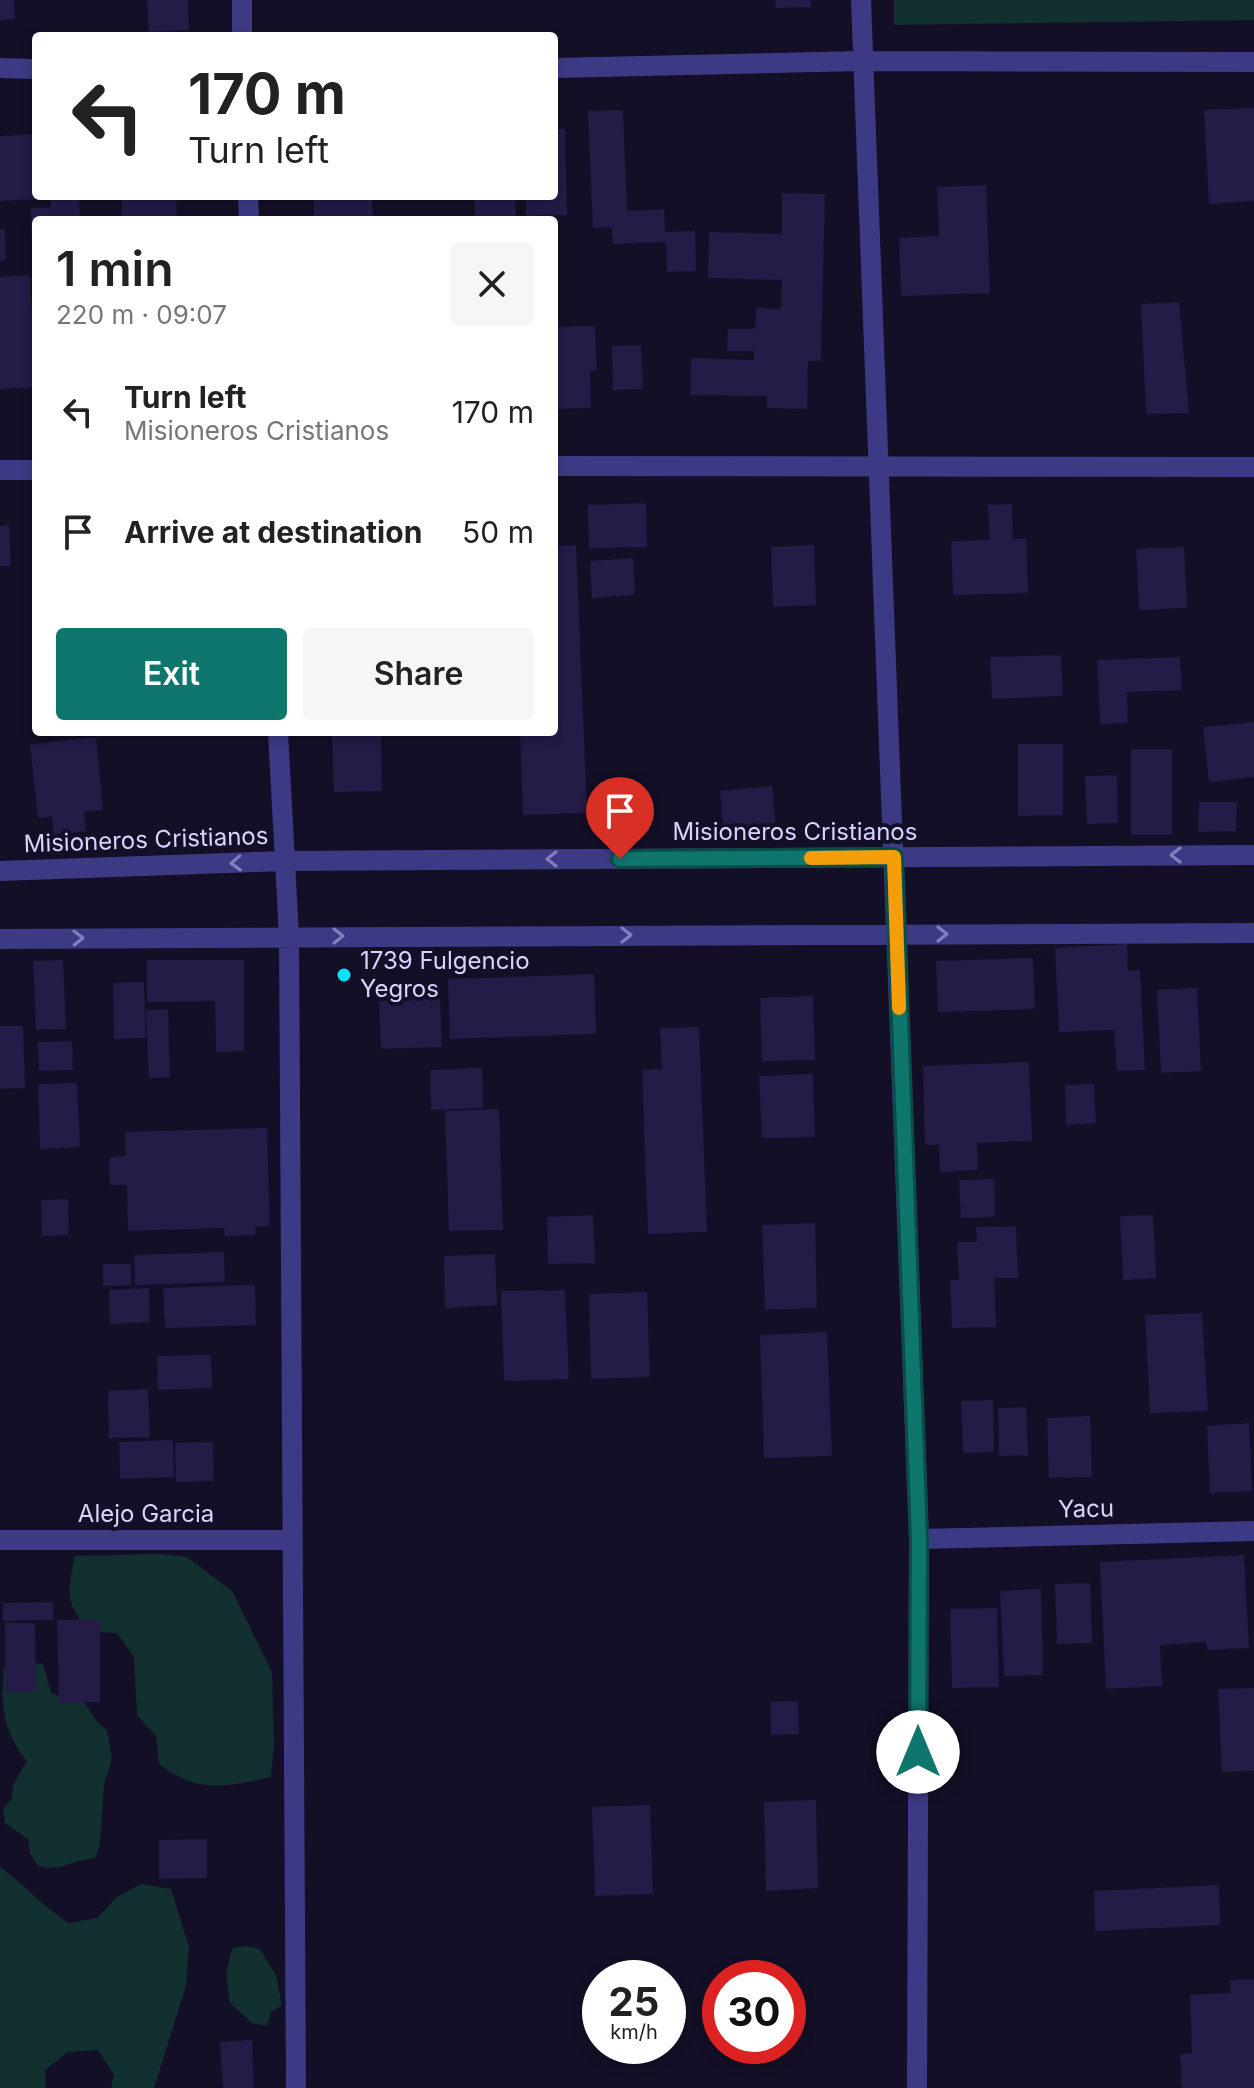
<!DOCTYPE html>
<html lang="en">
<head>
<meta charset="utf-8">
<style>
  body { margin:0; font-family:Inter,sans-serif; background:#f6f6f6; color:#222; height:100vh; display:flex; flex-direction:column; font-size:30px; white-space:nowrap }
  * { box-sizing:border-box; margin:0 }
  p { font-size:26px; color:#767676 }
  .icon { flex:none; width:44px; height:44px; fill:none; stroke:currentColor; stroke-width:2; stroke-linecap:round; stroke-linejoin:round }
  .map { position:relative; flex:1; overflow:hidden }
  .panel { position:absolute; left:32px; top:216px; width:526px; height:520px; display:flex; flex-direction:column; background:#fff; border-radius:8px; box-shadow:0 4px 12px #0003 }
  .panel>* { flex:none }
  .banner { position:absolute; left:32px; top:32px; width:526px; height:168px; border-radius:8px; box-shadow:0 4px 12px #0003; background:#fff; color:#222; overflow:hidden }
  .speed { position:absolute; left:582px; top:1960px; display:flex; gap:16px; font-size:40px; font-weight:700; text-align:center }
  .speed>* { display:grid; place-content:center; width:104px; height:104px; border-radius:50%; background:#fff; box-shadow:0 4px 12px #0003; line-height:1 }
  .speed small { font-size:20px; font-weight:400 }
  .speed .limit { border:12px solid #d22; background:#fff; color:#111 }
  .pin { position:absolute; display:grid; place-items:center; width:68px; height:68px; color:#fff; margin:-82px -34px; border-radius:50% 50% 50% 0; rotate:-45deg; box-shadow:0 0 8px #0007 }
  .pin .icon { rotate:45deg }
  .me { position:absolute; width:88px; margin:-44px; rotate:0deg; stroke-linejoin:round; filter:drop-shadow(0 0 6px #0008) }
  .turn { display:flex; align-items:center; gap:28px; height:168px; padding:0 24px; font-size:36px }
  .turn .icon { width:104px; height:104px; stroke-width:2.5 }
  .turn b { display:block; font-size:56px; line-height:68px }
  .round { display:grid; place-items:center; flex:none; width:84px; height:84px; border-radius:8px; background:#f6f6f6 }
  .summary { display:flex; align-items:center; justify-content:space-between; height:136px; padding:0 24px }
  h1 { font-size:48px; font-weight:600; line-height:60px }
  .action { display:flex; gap:16px; margin-top:auto; padding:16px 24px }
  .action a { flex:1; height:92px; border-radius:8px; background:#0f766e; color:#fff; font-size:32px; font-weight:600; line-height:92px; text-align:center }
  .action a+a { background:#f6f6f6; color:#222 }
  ul { padding:0; list-style:none }
  li { display:flex; align-items:center; gap:24px; height:120px; padding:0 24px }
  li div { flex:1 }
  li b { display:block; font-size:30px }
  li em { font-style:normal }
  .map>svg:first-child { display:block }
</style>
</head>
<body>
<div class="map">
<svg width="1254" height="2088" viewBox="0 0 1254 2088">
  <rect width="100%" height="100%" fill="#130f26"/>
  <!-- green -->
  <path fill="#12302f" d="M894,0H1254V20L894,25Z
    M160,1554L187,1557L232,1591L272,1672L274,1745L271,1777C226,1787 197,1794 159,1764L156,1736L137,1715L134,1657L117,1633L89,1632C65,1602 67,1592 75,1556Z
    M16,1660L43,1664L51,1693L65,1698L79,1697C91,1709 93,1721 107,1730L112,1759L104,1784L100,1844L95,1858C73,1860 60,1872 38,1866L30,1853L28,1839L5,1823L3,1809L12,1799L13,1785L27,1761C4,1733 0,1705 4,1668Z
    M0,1867C25,1885 43,1907 69,1923L97,1918L117,1897L142,1884L171,1889L189,1947L186,1986L154,2088H111L114,2075L98,2050L68,2052L45,2070L46,2088H0Z
    M246,1946L260,1949L276,1975L282,2005L271,2012L267,2026L252,2023L230,2003L226,1975L232,1948Z"/>
  <!-- building -->
  <path fill="#241b47" d="M0,0H14L15,19L0,20Z
    M147,0H188L189,30L149,32Z
    M775,0H811V7L776,8Z
    M1254,108V201L1209,204L1204,110Z
    M623,110L627,211L664,209L665,232L695,231L696,271L667,272L666,242L613,244L612,227L593,228L588,111Z
    M554,129H565L567,215L526,216V196H554Z
    M36,134L38,199L0,201V136Z
    M986,185L990,293L901,296L899,238L939,236L937,187Z
    M782,193L825,194L821,361H808L807,409L767,408V396L690,395L691,358L754,360V351H727L728,329H755L756,308L781,309L782,280L708,278L709,232L782,234Z
    M51,196H79L80,220H36V247H32L31,208L51,207Z
    M121,196H176L177,220H122Z
    M313,196H372L373,217L314,219Z
    M474,196H515L516,220H475Z
    M0,229H5L6,260L0,261Z
    M30,275L36,387L0,389V277Z
    M1179,302L1189,413L1146,414L1141,304Z
    M595,326L597,371H590L591,408L554,409V327Z
    M641,345L643,389L613,390L612,346Z
    M646,503L647,547L589,548L588,505Z
    M1012,504L1013,539H1026L1028,593L953,595L951,541L990,540L988,505Z
    M9,525L11,566H0V526Z
    M576,545L587,813L523,815L520,732H554V546Z
    M814,545L816,605L773,607L771,547Z
    M1184,547L1187,608L1139,610L1136,549Z
    M633,558L635,595L592,598L590,561Z
    M1061,655L1063,696L992,699L990,657Z
    M1180,657L1182,690L1127,692L1128,723L1100,724L1097,660Z
    M1254,722V777L1209,782L1203,727Z
    M332,732H381L382,791L334,792Z
    M96,737L103,810L84,812L86,831L54,835L52,817L38,818L30,744Z
    M1018,744H1063V815L1018,816Z
    M1131,749H1172V835H1131Z
    M1117,775L1118,823L1087,824L1085,776Z
    M772,786L776,830L724,835L720,791Z
    M1199,802H1237L1236,831L1198,832Z
    M1127,944L1128,971L1140,970L1145,1070L1117,1071L1114,1030L1059,1032L1055,948Z
    M1033,958L1035,1009L938,1012L936,961Z
    M63,960L66,1029L36,1030L33,961Z
    M147,960H244V1051L216,1052L215,1001L147,1002Z
    M594,974L596,1034L450,1039L448,979Z
    M144,982L146,1038L114,1039L113,983Z
    M1197,988L1201,1071L1161,1073L1157,990Z
    M813,996L815,1060L762,1061L760,998Z
    M440,998L442,1047L381,1049L379,1001Z
    M168,1009L170,1077L149,1078L146,1010Z
    M0,1026H23L25,1088L0,1089Z
    M699,1027L707,1232L648,1234L642,1070L662,1069L660,1028Z
    M72,1041L73,1070L39,1071L38,1042Z
    M1029,1062L1032,1141L977,1143L978,1170L940,1172L939,1145H925L923,1066Z
    M482,1068L483,1108L431,1110L430,1070Z
    M813,1074L815,1137L762,1138L759,1076Z
    M77,1083L80,1147L40,1149L38,1084Z
    M1094,1084L1096,1123L1066,1125L1065,1085Z
    M499,1109L503,1230L449,1231L445,1111Z
    M267,1128L270,1226L255,1227V1235L225,1236L224,1228L128,1231L127,1185H110L109,1157L126,1156L125,1132Z
    M994,1179L995,1217L961,1218L959,1180Z
    M68,1199L69,1235L42,1236L41,1200Z
    M593,1215L595,1263L548,1264L547,1217Z
    M1153,1215L1156,1278L1123,1280L1120,1216Z
    M815,1223L817,1308L765,1310L762,1225Z
    M1016,1226L1018,1278H994L996,1327L952,1328L950,1280H959L957,1242H977L976,1227Z
    M224,1252L225,1282L135,1285L134,1255Z
    M495,1254L497,1305L445,1308L444,1256Z
    M103,1264H131V1285L103,1286Z
    M255,1285L256,1325L165,1328L163,1288Z
    M149,1288L150,1322L110,1324L109,1290Z
    M565,1290L569,1379L504,1381L501,1291Z
    M647,1292L650,1377L591,1379L589,1294Z
    M1202,1313L1208,1411L1150,1413L1145,1315Z
    M827,1332L832,1456L764,1458L760,1335Z
    M211,1355L212,1388L158,1390L157,1356Z
    M148,1389L150,1437L109,1438L108,1391Z
    M993,1400L994,1452L963,1453L961,1401Z
    M1026,1407L1028,1455L999,1456L998,1408Z
    M1090,1416L1092,1477L1049,1478L1047,1418Z
    M1249,1423L1252,1491L1210,1493L1207,1426Z
    M173,1440L174,1477L120,1479L119,1442Z
    M213,1442L214,1481L176,1482L175,1443Z
    M1244,1555L1249,1648L1207,1650L1206,1642L1160,1645L1162,1686L1106,1689L1100,1562Z
    M1090,1583L1092,1643L1057,1644L1055,1584Z
    M1041,1589L1043,1675L1004,1676L1000,1591Z
    M53,1602V1620L3,1621V1603Z
    M997,1608L999,1687L952,1688L950,1609Z
    M57,1620H100V1702L59,1703Z
    M5,1623H35L36,1692H6Z
    M1254,1688V1771L1222,1772L1218,1689Z
    M798,1701L799,1734L771,1735L770,1702Z
    M816,1800L818,1888L766,1891L764,1802Z
    M650,1805L653,1894L595,1896L592,1807Z
    M207,1839V1878L159,1879V1840Z
    M1219,1885L1220,1925L1095,1931L1094,1891Z
    M1254,1979V2088H1182L1180,2054L1192,2053L1190,1995L1231,1993L1230,1980Z
    M252,2040L254,2088H223L220,2042Z"/>
  <g fill="none" stroke-linecap="round" stroke-linejoin="round">
    <!-- street -->
    <path stroke="#3d3a85" stroke-width="20" d="M861,0L919,1539L917,2088
      M242,36V0
      M0,68L36,69
      M554,68L862,61L1254,62
      M248,196L249,220
      M554,466L1254,467
      M0,470H36
      M278,732L289,936L296,2088
      M0,871L285,861L1254,855
      M0,939L1254,933
      M919,1539L1254,1531
      M0,1540H293"/>
  </g>
  <!-- one-way arrows -->
  <defs><path id="oneway-chevron" d="M-2-3.5L2.5 0L-2 3.5" fill="none" stroke-width="1.6" stroke-linecap="round" stroke-linejoin="round" transform="scale(2)"/></defs>
  <g stroke="#837fbc">
    <use href="#oneway-chevron" transform="translate(1176 855) rotate(180)"/>
    <use href="#oneway-chevron" transform="translate(552 859) rotate(180)"/>
    <use href="#oneway-chevron" transform="translate(236 863) rotate(178)"/>
    <use href="#oneway-chevron" transform="translate(942 934)"/>
    <use href="#oneway-chevron" transform="translate(626 935)"/>
    <use href="#oneway-chevron" transform="translate(338 936)"/>
    <use href="#oneway-chevron" transform="translate(78 938) rotate(-1)"/>
  </g>
  <g fill="none" stroke-linecap="round" stroke-linejoin="round">
    <defs>
      <path id="route" d="M620,859L894,857L919,1539L918,1752"/>
    </defs>
    <!-- route casing -->
    <use href="#route" stroke="#0a4d48" stroke-width="20"/>
    <!-- route -->
    <use href="#route" stroke="#0f766e" stroke-width="14"/>
    <!-- slow -->
    <path stroke="#f59e0b" stroke-width="14" d="M811,858L894,857L899,1008"/>
  </g>
  <!-- markers -->
  <circle fill="#00e5ff" stroke="#130f26" stroke-width="3" cx="344" cy="975" r="8"/>
  <g text-anchor="middle" stroke-width="8" stroke-linejoin="round" paint-order="stroke">
    <!-- street labels -->
    <g font-size="24" fill="#d9d4ff" stroke="#130f26">
      <text x="795" y="840">Misioneros Cristianos</text>
      <text transform="translate(146 840) rotate(-2)" y="8">Misioneros Cristianos</text>
      <text transform="translate(1086 1509) rotate(-1)" y="8">Yacu</text>
      <text x="146" y="1522">Alejo Garcia</text>
    </g>
    <!-- poi labels -->
    <g font-size="24" fill="#d9d4ff" stroke="#130f26" text-anchor="start">
      <text x="360" y="969">1739 Fulgencio<tspan x="360" dy="28">Yegros</tspan></text>
    </g>
  </g>
</svg>
<div class="speed"><div>25<small>km/h</small></div><div class="limit">30</div></div>
<div class="pin" style="left:620px;top:859px;background:#d93025"><svg class="icon" aria-label="arrive" viewBox="0 0 24 24"><path d="M6 21V4h12l-3 4 3 4H6"/></svg></div>
<svg class="me" style="left:918px;top:1752px" viewBox="-20 -20 40 40"><circle r="19" fill="#fff"/><path d="M0-13L10 11 0 6-10 11z" fill="#0f766e"/></svg>
<div class="banner">
<div class="turn"><svg class="icon" aria-label="left" viewBox="0 0 24 24"><path d="M17 20v-9H6M10 6l-5 5 5 5"/></svg><div><b>170 m</b>Turn left</div></div>
</div>
<section class="panel">
<div class="summary"><div><h1>1 min</h1><p>220 m · 09:07</p></div><a class="round"><svg class="icon" aria-label="close" viewBox="0 0 24 24"><path d="M6 6l12 12M18 6L6 18"/></svg></a></div>
<ul>
<li><svg class="icon" aria-label="left" viewBox="0 0 24 24"><path d="M17 20v-9H6M10 6l-5 5 5 5"/></svg><div><b>Turn left</b><p>Misioneros Cristianos</p></div><em>170 m</em></li>
<li><svg class="icon" aria-label="arrive" viewBox="0 0 24 24"><path d="M6 21V4h12l-3 4 3 4H6"/></svg><div><b>Arrive at destination</b></div><em>50 m</em></li>
</ul>
<div class="action"><a>Exit</a><a>Share</a></div>
</section>
</div>
</body>
</html>
